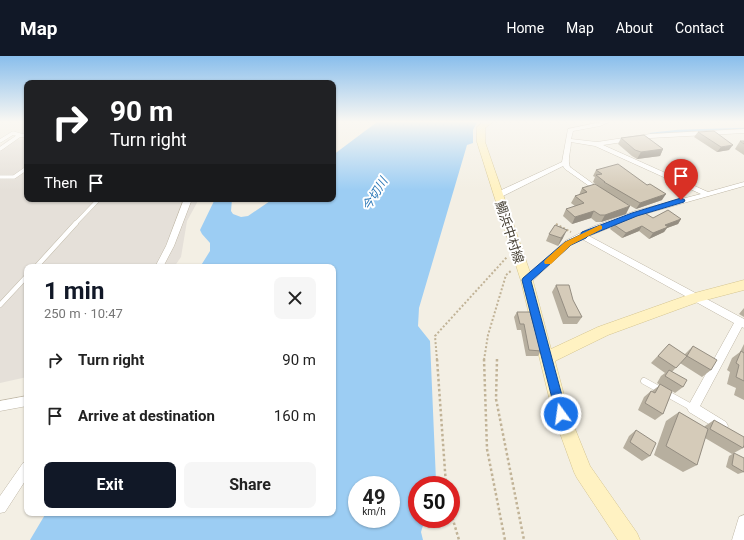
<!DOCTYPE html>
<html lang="en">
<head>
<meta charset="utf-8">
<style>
  body { margin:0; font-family:Roboto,"Noto Sans JP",sans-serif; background:#f6f6f6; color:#222; height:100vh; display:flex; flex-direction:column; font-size:15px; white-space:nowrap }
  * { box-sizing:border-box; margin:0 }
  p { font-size:13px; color:#767676 }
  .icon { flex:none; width:22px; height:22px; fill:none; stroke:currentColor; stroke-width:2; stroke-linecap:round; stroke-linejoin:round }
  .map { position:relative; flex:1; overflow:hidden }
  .details { position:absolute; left:24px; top:208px; width:312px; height:252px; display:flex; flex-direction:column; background:#fff; border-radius:8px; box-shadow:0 1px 3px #0004 }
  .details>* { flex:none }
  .guide { position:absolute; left:24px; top:24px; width:312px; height:122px; border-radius:8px; box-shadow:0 1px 3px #0004; background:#202124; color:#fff; overflow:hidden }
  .speed { position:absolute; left:348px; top:420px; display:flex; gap:8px; font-size:20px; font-weight:700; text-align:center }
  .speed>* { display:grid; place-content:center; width:52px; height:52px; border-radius:50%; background:#fff; box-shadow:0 1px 3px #0004; line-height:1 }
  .speed small { font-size:10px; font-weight:400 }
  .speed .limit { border:6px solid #d22; background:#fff; color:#111 }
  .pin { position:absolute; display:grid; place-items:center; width:34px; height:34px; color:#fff; margin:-41px -17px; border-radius:50% 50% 50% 0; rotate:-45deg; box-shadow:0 0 4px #0007 }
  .pin .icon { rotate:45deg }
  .me { position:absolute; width:44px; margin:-22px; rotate:346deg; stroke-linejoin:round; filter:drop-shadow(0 0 3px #0008) }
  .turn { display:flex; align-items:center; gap:14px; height:84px; padding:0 20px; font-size:18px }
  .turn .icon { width:52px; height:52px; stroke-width:2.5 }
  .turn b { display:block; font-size:28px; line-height:34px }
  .then { display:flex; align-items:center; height:38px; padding:0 20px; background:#0003; gap:8px; font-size:15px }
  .round { display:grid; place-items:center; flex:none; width:42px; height:42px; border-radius:8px; background:#f6f6f6 }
  .head { display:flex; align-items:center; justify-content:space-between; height:68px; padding:0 20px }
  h1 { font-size:24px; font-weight:700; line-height:30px; color:#111827 }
  .cta { display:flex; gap:8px; margin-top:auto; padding:8px 20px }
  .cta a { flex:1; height:46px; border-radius:8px; background:#111827; color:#fff; font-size:16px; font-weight:700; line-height:46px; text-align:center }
  .cta a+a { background:#f6f6f6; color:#222 }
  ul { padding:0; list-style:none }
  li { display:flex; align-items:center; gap:12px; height:56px; padding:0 20px }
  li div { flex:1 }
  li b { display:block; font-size:15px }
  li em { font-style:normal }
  header { display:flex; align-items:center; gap:24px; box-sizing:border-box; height:56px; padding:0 20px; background:#111827; color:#fff }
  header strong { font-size:19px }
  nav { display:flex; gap:22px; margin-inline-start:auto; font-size:14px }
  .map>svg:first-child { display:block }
</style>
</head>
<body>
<header>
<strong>Map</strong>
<nav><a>Home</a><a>Map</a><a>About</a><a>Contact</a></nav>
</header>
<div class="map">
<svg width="744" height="484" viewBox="0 0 744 484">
  <rect width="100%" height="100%" fill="#f3efe4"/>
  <!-- industrial -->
  <path fill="#e5e0d9" d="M9,83L27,84V143H199L187,165L181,201L174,211H27V321L0,327V90Z"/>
  <!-- water -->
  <path fill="#9ccdf3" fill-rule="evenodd" d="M377,66H477L473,74V87L467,89L419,252L418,270L430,285L436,425L435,429H417V463H425L421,476L423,484H30L46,457H333V211H200L210,195V187L202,178L200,174L215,143H232L231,155L233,158L241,161L248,160L273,143H333V99ZM357,429H391V463H357Z"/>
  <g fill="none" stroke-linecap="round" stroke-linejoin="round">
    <!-- stream -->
    <path stroke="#9ccdf3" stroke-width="2.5" d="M651,78L678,75L744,73"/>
    <defs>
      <path id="lane-far2" d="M0,85L13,77L20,79
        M0,93L20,79L27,80
        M0,121H14L27,112
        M75,168L99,143"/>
      <path id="lane-far1" d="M36,211L76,167
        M0,249L27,220"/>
      <path id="lane" d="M644,325L693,352"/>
      <path id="street" d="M601,66H609L600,70L573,75L571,83L597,86L650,78L744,73V77L650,82L603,89L708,136L744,126V130L641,159L589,180L744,263V272L742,271L700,350L726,366L728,370L726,374L722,376L689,356L687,352L734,267L582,183L571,189L530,227L527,228L523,225L565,185L592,171L635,155L701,138L595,90L571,86C571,94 567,104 570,111L603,135V137H599L565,113L563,110L501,141H495V137L562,106L568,73Z
        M184,143H192L174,190L163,211H155L166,190Z
        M27,340V350L0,355V345Z
        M27,405V422L5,456L0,457V440L23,407Z
        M744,459V484H732L739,461Z"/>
      <path id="secondary" d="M483,66H493L485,72V86L533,225L551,293L598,271L691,238L744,224V234L698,246L608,279L555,305L569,358L590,410L637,477L640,484H618L577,422L574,416L553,358L521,225L477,86V71Z"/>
    </defs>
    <!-- lane-far2 casing -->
    <use href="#lane-far2" stroke="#bfb7a6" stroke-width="4"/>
    <!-- lane-far1 casing -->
    <use href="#lane-far1" stroke="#bfb7a6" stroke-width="5.5"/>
    <!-- lane casing -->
    <use href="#lane" stroke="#bfb7a6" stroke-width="7"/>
    <!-- street casing -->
    <use href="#street" stroke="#bfb7a6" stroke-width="1"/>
    <!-- secondary casing -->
    <use href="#secondary" stroke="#d5c591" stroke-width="1"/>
    <!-- path-far1 -->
    <path stroke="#c1b397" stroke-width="2" stroke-dasharray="2 2" stroke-linecap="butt" d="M556,168L571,176
      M437,304L435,280L507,201
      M484,304L488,279L506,219L512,214"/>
    <!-- path -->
    <path stroke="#c1b397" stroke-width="2.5" stroke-dasharray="2.5 2.5" stroke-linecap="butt" d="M437,303L446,429
      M484,303L487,393L505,484
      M497,303L496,343L524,484
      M451,457L459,484"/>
    <!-- lane-far2 -->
    <use href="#lane-far2" stroke="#fff" stroke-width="3.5"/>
    <!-- lane-far1 -->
    <use href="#lane-far1" stroke="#fff" stroke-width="4.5"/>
    <!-- lane -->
    <use href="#lane" stroke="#fff" stroke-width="6"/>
    <!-- street -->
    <use href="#street" fill="#fff" fill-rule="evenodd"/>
    <!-- secondary -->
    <use href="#secondary" fill="#fff2c2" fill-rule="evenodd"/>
  </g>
  <!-- wall -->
  <path fill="#b7af9f" d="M698,76L729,94L717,96L694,81Z
    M621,82L663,93L660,100L637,103L632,100L618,88Z
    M740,85H744V99L735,93Z
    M596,114L662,144L636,153L615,141L626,158L601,166H596L591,162L572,168L563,160L566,153L575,150L571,147L575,140L579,139L582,132H601L593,126L595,121L593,120Z
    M653,162L681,163L678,168L667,172L664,176L649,183L639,175L622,182L610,173L613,168Z
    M549,178L563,182L558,190L546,185Z
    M556,229L573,244L582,261L577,268H563L552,236Z
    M744,252V261L739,258Z
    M517,256L541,295L538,300H526L521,274H517L514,261Z
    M669,288L684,299L693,290L711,314L702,321L680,307L672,316L683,331L675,337L672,335L663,358L655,364L638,354L644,341L651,335H652L660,329L657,327L661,320L665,317L651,307Z
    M744,288V344L734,339L736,332L727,328L730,316L727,314L732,302L740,296Z
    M679,356L704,371L705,370L714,364L743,392L732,398L705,382L697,409L683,416L654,399L666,365Z
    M636,374L650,400L642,405L623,392L629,380Z
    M734,397L744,416L738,418L726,411L729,400Z"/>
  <!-- shaded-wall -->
  <path fill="#958e82" d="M733,89L729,94L717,96L721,91Z
    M663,93L660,100L637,103L641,96Z
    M666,138L662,144L636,153L640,147Z
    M630,150L626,158L601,166L605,159Z
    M594,155L591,162L572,168L575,161Z
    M681,163L678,168L667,172L664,176L649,183L653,177L665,169Z
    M642,170L639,175L622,182L626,177Z
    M567,174L563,182L558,190L561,182Z"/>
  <!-- building -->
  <path fill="#d5cbb9" stroke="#958e82" d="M714,75L733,89L721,91L698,76Z
    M644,79L663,93L641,96L635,94L621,82Z
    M740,85H744V88Z
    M618,108L647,129L650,128L666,138L640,147L604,126H605L596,119L602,118L596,114Z
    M595,128L630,150L605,159H600L594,155L575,161L566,153L584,147L575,140L587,136L582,132Z
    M668,154L681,163L665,169L668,171L653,177L642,170L626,177L613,168L643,156L653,162Z
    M555,169L567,174L561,182L549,178Z
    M556,229H569L573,244L582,261H568Z
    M517,256H530L541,295L529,294L524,268H520Z
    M669,288L687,300L676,312L658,300Z
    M693,290L717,304L711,314L687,300Z
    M741,295L744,297V325L736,321L739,309L736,307Z
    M669,314L687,324L683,331L665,320Z
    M660,328L672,335L663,358L645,347L651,335L655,337Z
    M679,356L708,373L697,409L666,390Z
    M714,364L744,381V389L743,392L710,373Z
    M636,374L656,387L650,400L630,386Z
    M734,397L744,402V416L732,409Z"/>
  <!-- sky -->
  <linearGradient id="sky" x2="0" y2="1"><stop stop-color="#89beec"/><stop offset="0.49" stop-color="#faf8f3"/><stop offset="1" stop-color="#faf8f3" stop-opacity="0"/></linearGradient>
  <rect width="744" height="134" fill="url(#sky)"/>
  <!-- route -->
  <path fill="#1a73e8" stroke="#114b97" d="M681,142L685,144L684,146L637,160L588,180L586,182L571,189L531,225L567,358L565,362L561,363L557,362L522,224L523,222L565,186L580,179L582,176L632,157Z"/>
  <!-- slow -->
  <path fill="#f59e0b" d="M600,169L602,170V173L571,189L551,208H545L544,206L545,204L565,186Z"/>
  <g text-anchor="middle" stroke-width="4" stroke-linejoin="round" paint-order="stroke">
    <!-- far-water labels -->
    <g font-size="12" font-style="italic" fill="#2876b6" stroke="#fff">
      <text transform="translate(375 138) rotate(-58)" y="4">今切川</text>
    </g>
    <!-- street labels -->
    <g font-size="13" fill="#453f33" stroke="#fff">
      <text transform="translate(510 176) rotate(72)" y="5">鯛浜中村線</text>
    </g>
  </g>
</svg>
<div class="speed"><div>49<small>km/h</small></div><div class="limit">50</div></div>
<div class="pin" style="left:681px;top:144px;background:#d93025"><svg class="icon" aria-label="arrive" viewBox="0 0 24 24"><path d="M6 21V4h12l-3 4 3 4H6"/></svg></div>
<svg class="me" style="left:561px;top:358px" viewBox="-20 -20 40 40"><circle r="17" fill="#1a73e8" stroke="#fff" stroke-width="3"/><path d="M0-11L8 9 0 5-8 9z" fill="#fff"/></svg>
<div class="guide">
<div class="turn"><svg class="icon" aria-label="right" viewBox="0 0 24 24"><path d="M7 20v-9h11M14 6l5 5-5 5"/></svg><div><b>90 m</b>Turn right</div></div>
<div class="then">Then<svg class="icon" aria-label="arrive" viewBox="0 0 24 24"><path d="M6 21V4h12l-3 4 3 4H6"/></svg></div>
</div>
<section class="details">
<div class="head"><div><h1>1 min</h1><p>250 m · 10:47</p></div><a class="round"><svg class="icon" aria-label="close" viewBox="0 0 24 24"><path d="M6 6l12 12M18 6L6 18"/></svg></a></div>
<ul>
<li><svg class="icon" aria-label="right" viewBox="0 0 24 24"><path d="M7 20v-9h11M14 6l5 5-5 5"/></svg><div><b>Turn right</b></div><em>90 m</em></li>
<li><svg class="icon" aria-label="arrive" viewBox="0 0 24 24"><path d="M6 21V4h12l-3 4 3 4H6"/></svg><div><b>Arrive at destination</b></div><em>160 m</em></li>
</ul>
<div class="cta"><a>Exit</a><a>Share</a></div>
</section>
</div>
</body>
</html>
